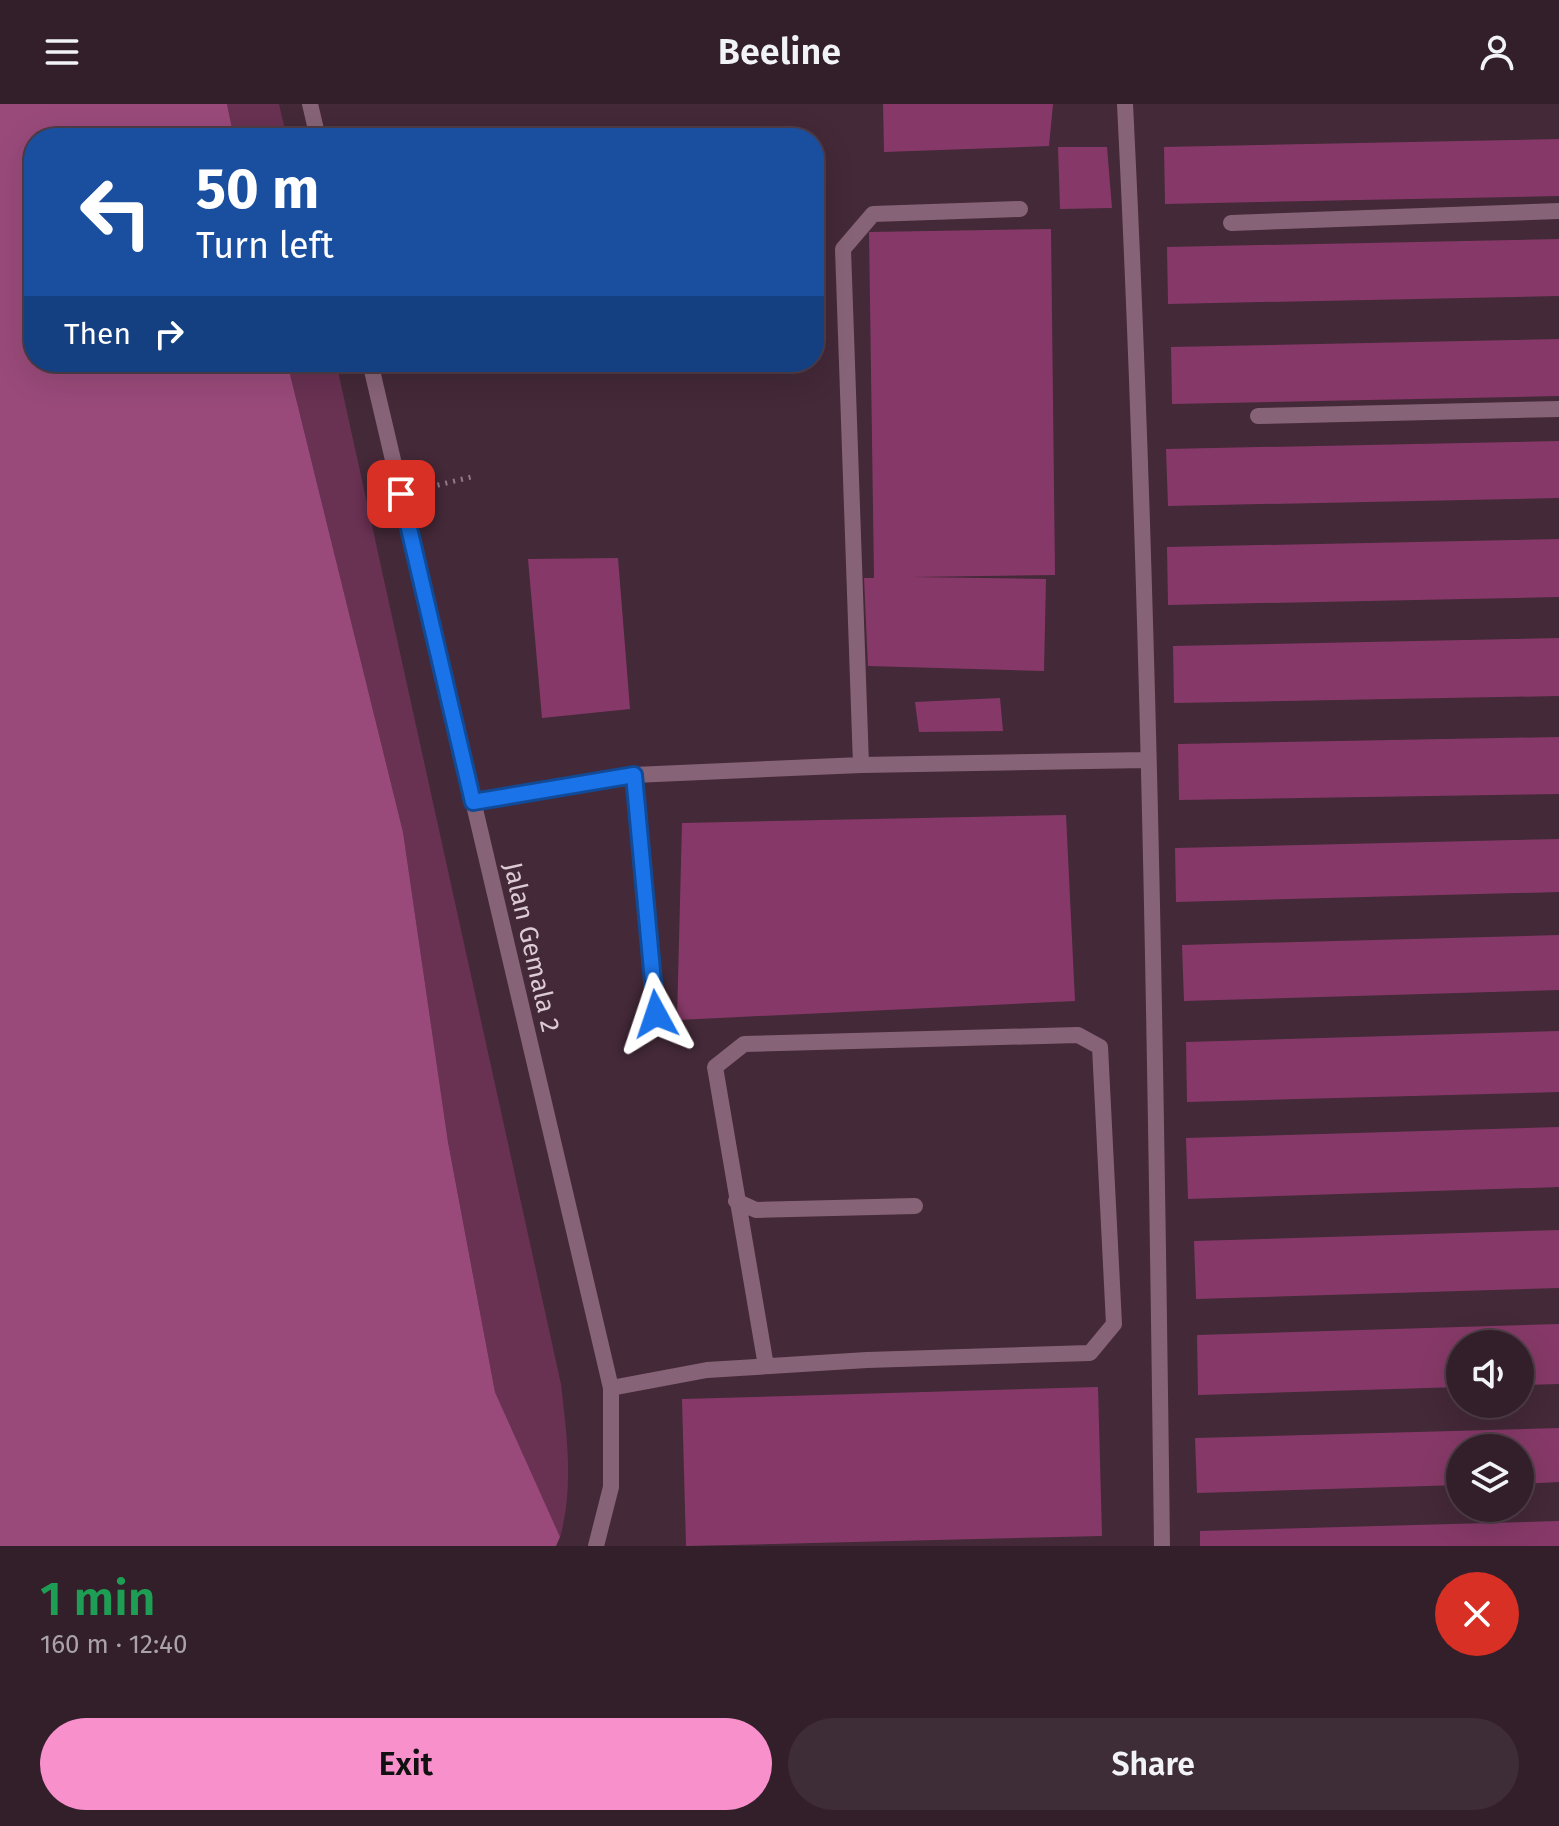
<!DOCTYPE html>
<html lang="en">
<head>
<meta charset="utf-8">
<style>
  body { margin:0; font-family:"Fira Sans",sans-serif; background:#3e2c36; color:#f1f3f6; height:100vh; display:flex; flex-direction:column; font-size:30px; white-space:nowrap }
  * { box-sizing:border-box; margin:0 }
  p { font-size:26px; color:#a9a2a8 }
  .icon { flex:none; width:44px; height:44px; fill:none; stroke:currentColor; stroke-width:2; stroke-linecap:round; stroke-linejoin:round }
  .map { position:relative; height:1442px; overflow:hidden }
  .panel { display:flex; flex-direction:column; background:#331f2a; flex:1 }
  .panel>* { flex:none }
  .guide { position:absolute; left:24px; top:24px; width:800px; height:244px; border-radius:32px; box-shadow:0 8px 32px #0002,0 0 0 2px #4e3d47; background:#1a4fa0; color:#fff; overflow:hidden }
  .controls { position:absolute; left:1446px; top:1226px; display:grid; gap:16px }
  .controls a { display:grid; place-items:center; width:88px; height:88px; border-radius:50%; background:#331f2a; box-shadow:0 8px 32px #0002,0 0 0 2px #4e3d47; font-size:40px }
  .pin { position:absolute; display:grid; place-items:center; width:68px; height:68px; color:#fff; margin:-34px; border-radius:16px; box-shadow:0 4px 12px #0006 }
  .me { position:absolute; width:88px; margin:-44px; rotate:355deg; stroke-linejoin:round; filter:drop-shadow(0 0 6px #0008) }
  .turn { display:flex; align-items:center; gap:28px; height:168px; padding:0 40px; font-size:36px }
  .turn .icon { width:104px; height:104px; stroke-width:2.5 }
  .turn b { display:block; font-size:56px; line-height:68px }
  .then { display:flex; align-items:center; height:76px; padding:0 40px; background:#0003; gap:16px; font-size:30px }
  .round { display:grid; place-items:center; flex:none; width:84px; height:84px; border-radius:42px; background:#3e2c36 }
  .headline { display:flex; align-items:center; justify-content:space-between; height:136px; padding:0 40px }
  h1 { font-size:48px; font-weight:600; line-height:60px; color:#1e9e55 }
  .action { display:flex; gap:16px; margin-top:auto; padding:16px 40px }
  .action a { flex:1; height:92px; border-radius:48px; background:#f890cc; color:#111; font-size:32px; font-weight:600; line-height:92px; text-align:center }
  .action a+a { background:#3e2c36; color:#f1f3f6 }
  header { display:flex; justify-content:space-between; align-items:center; height:104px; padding:0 40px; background:#331f2a; font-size:36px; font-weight:600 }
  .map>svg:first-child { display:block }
</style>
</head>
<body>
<header><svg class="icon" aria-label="menu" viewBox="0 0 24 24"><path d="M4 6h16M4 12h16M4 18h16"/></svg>Beeline<svg class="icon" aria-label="person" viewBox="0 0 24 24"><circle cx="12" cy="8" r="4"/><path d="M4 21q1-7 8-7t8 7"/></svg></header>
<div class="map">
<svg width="1559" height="1442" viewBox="0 0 1559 1442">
  <rect width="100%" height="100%" fill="#442938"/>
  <!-- green -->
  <path fill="#693152" d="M227,0H279L287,34H234Z
    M287,258H336L561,1280C567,1333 574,1382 560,1434L495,1288L448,1038L403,728Z"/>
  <!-- forest -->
  <path fill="#994a7a" d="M0,0H227L234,34H34V258H287L403,728L448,1038L495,1288L560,1433L556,1442H0Z"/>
  <!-- building -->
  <path fill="#863968" d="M883,0H1053L1049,42L884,48Z
    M1559,35V92L1165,100L1164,43Z
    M1058,43H1107L1112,104L1060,105Z
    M1051,125L1055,471L911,473L1046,475L1044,567L868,562L864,474H874L869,128Z
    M1559,135V192L1168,200L1167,143Z
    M1559,235V292L1172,300L1171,243Z
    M1559,337V394L1168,402L1166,345Z
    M1559,435V493L1168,501L1167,443Z
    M618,454L630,605L542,614L528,455Z
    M1559,534V592L1174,599L1173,542Z
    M1000,594L1003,627L919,628L915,598Z
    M1559,633V690L1179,696L1178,640Z
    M1066,711L1075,897L677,916L682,719Z
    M1559,735V788L1176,798L1175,744Z
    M1559,831V886L1184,897L1182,841Z
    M1559,927V988L1187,998L1186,938Z
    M1559,1023V1083L1188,1095L1186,1034Z
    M1559,1126V1184L1196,1195L1194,1137Z
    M1559,1220V1280L1520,1281V1240H1460V1283L1198,1291L1197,1231Z
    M1098,1283L1102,1432L686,1442L682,1295Z
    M1559,1324V1378L1520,1380V1344H1460V1381L1197,1389L1195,1334Z
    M1559,1417V1442H1200V1427Z"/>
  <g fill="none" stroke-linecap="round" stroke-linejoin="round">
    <!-- path -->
    <path stroke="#927b87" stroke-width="5" stroke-dasharray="2 6" stroke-linecap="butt" d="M422,385L471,373"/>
    <!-- service -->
    <path stroke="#876377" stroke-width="16" d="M1125,0C1149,480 1156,961 1162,1442
      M1231,119L1559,107
      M1258,312L1559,305
      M861,661L843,145L873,110L1020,105
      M634,671L656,910
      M473,698L634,671L861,661L1147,656
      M736,1097L756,1106L915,1102
      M611,1284L707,1266L867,1256L1090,1249L1114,1220L1100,943L1078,931L744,940L715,963L766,1262"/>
    <!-- minor -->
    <path stroke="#876377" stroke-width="16" d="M310,0L318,34
      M370,258L611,1284V1383L596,1442"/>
  </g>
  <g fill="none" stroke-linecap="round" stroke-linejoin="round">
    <defs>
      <path id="route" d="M401,390L473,698L634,671L656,910"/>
    </defs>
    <!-- route casing -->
    <use href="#route" stroke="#114b97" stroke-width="20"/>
    <!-- route -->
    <use href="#route" stroke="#1a73e8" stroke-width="14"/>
  </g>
  <g text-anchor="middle" stroke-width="7" stroke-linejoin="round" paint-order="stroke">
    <!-- street labels -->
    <g font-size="26" fill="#ddcbd4" stroke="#442938">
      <text transform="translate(532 843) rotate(77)" y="9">Jalan Gemala 2</text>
    </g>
  </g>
</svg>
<div class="controls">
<a><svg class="icon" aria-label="sound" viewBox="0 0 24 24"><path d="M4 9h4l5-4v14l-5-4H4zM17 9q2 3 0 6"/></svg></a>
<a><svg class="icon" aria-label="layers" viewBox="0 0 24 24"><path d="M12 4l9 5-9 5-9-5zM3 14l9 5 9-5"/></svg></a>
</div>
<div class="pin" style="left:401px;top:390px;background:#d93025"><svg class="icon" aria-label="arrive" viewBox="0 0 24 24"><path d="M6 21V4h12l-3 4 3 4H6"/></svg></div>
<svg class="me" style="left:656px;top:910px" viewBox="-20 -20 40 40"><path d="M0-17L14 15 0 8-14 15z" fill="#1a73e8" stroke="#fff" stroke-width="4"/></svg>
<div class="guide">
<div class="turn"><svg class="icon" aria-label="left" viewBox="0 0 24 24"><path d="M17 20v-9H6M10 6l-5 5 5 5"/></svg><div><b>50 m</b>Turn left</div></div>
<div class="then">Then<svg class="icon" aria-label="right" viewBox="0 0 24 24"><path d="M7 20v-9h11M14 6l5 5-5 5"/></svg></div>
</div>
</div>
<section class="panel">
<div class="headline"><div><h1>1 min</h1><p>160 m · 12:40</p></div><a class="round" style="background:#d93025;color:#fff"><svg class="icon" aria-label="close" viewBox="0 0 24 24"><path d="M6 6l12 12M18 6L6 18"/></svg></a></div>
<div class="action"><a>Exit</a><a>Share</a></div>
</section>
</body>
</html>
